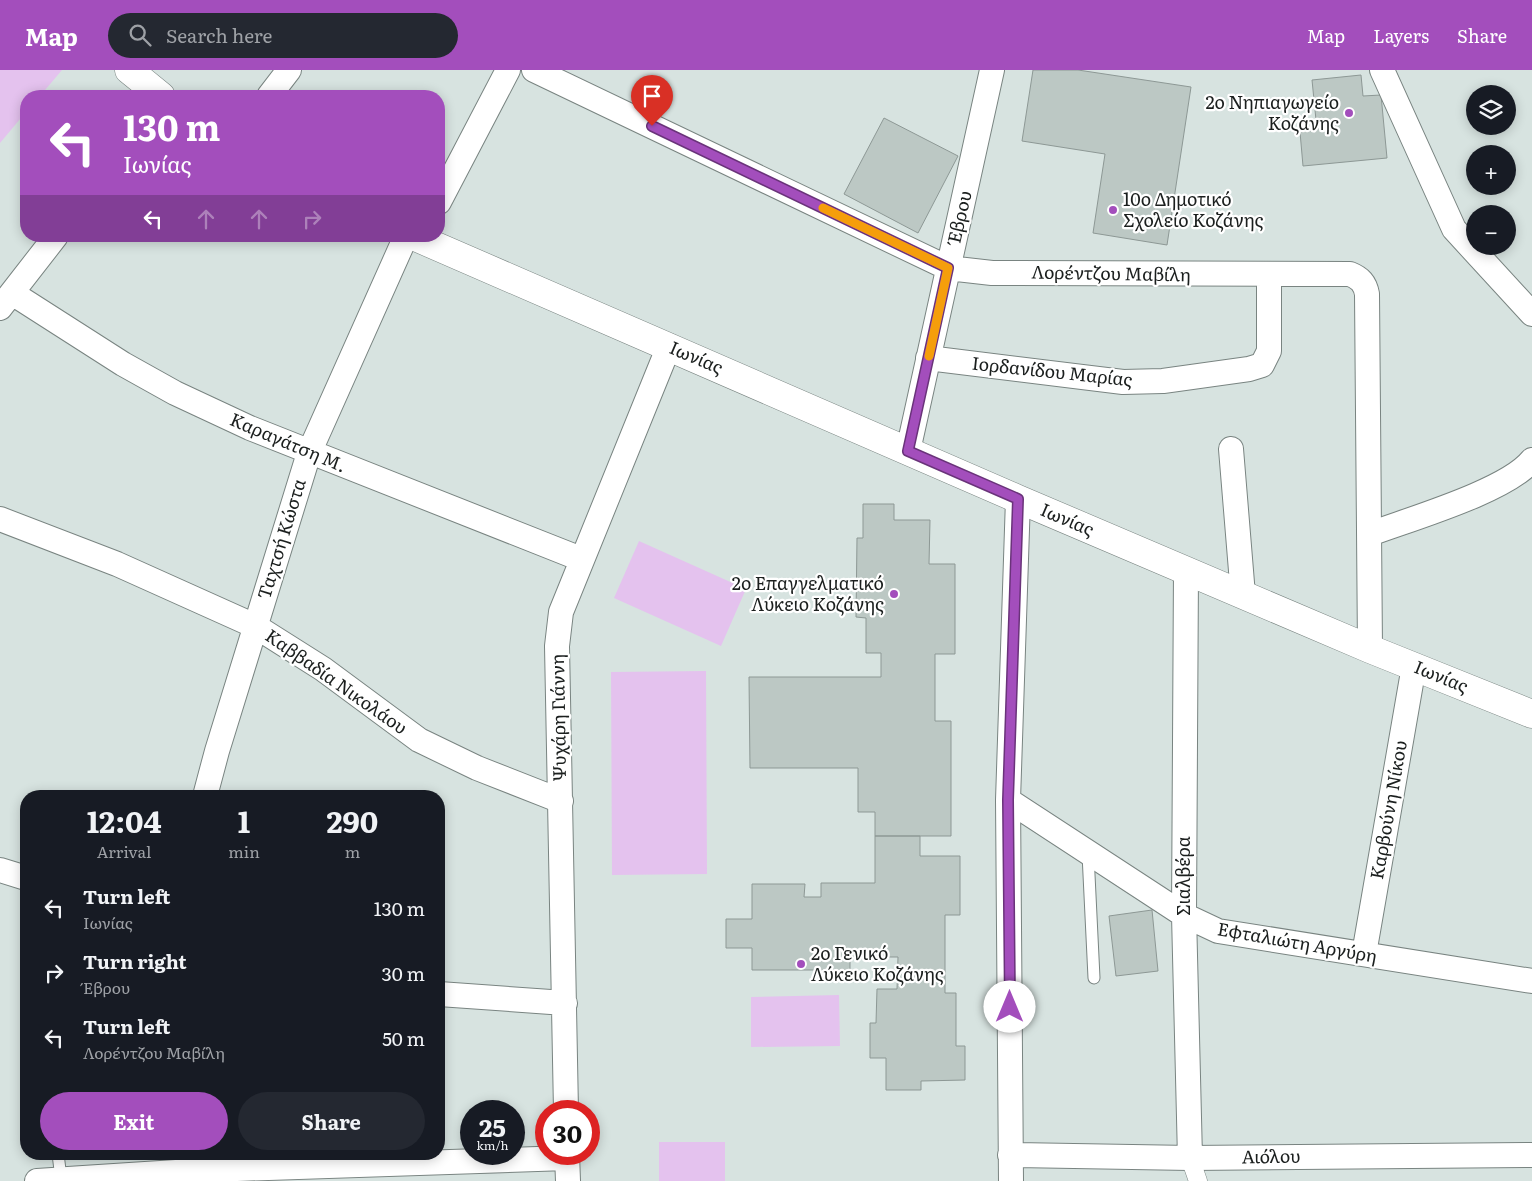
<!DOCTYPE html>
<html lang="en">
<head>
<meta charset="utf-8">
<style>
  body { margin:0; font-family:Literata,serif; background:#242831; color:#f1f3f6; height:100vh; display:flex; flex-direction:column; font-size:19px; white-space:nowrap }
  * { box-sizing:border-box; margin:0 }
  p { font-size:16px; color:#9ea1a6 }
  .icon { flex:none; width:28px; height:28px; fill:none; stroke:currentColor; stroke-width:2; stroke-linecap:round; stroke-linejoin:round }
  .map { position:relative; flex:1; overflow:hidden }
  .panel { position:absolute; left:20px; top:720px; width:425px; height:370px; display:flex; flex-direction:column; background:#171b24; border-radius:20px; box-shadow:0 2px 12px #0003 }
  .panel>* { flex:none }
  .guide { position:absolute; left:20px; top:20px; width:425px; height:152px; border-radius:20px; box-shadow:0 2px 12px #0003; background:#a34ebc; color:#fff; overflow:hidden }
  .fabs { position:absolute; left:1466px; top:15px; display:grid; gap:10px }
  .fabs a { display:grid; place-items:center; width:50px; height:50px; border-radius:50%; background:#171b24; box-shadow:0 2px 12px #0003; font-size:25px }
  .speed { position:absolute; left:460px; top:1030px; display:flex; gap:10px; font-size:25px; font-weight:700; text-align:center }
  .speed>* { display:grid; place-content:center; width:65px; height:65px; border-radius:50%; background:#171b24; box-shadow:0 2px 12px #0003; line-height:1 }
  .speed small { font-size:12px; font-weight:400 }
  .speed .limit { border:8px solid #d22; background:#fff; color:#111 }
  .pin { position:absolute; display:grid; place-items:center; width:42px; height:42px; color:#fff; margin:-51px -21px; border-radius:50% 50% 50% 0; rotate:-45deg; box-shadow:0 0 5px #0007 }
  .pin .icon { rotate:45deg }
  .me { position:absolute; width:55px; margin:-28px; rotate:0deg; stroke-linejoin:round; filter:drop-shadow(0 0 4px #0008) }
  .turn { display:flex; align-items:center; gap:18px; height:105px; padding:0 20px; font-size:22px }
  .turn .icon { width:65px; height:65px; stroke-width:2.5 }
  .turn b { display:block; font-size:35px; line-height:42px }
  .lanes { display:flex; align-items:center; height:48px; padding:0 20px; background:#0003; justify-content:center; gap:25px; direction:ltr }
  .lanes .off { opacity:.35 }
  .eta { display:flex; justify-content:space-evenly; align-items:center; height:85px; text-align:center }
  .eta b { font-size:30px; font-weight:700; line-height:35px }
  .button { display:flex; gap:10px; margin-top:auto; padding:10px 20px }
  .button a { flex:1; height:58px; border-radius:30px; background:#a34ebc; color:#fff; font-size:20px; font-weight:700; line-height:58px; text-align:center }
  .button a+a { background:#242831; color:#f1f3f6 }
  ul { padding:0; list-style:none }
  li { display:flex; align-items:center; gap:15px; height:65px; padding:0 20px }
  li div { flex:1 }
  li b { display:block; font-size:19px }
  li em { font-style:normal }
  header { display:flex; align-items:center; gap:30px; box-sizing:border-box; height:70px; padding:0 25px; background:#a34ebc; color:#fff }
  header strong { font-size:24px }
  nav { display:flex; gap:28px; margin-inline-start:auto; font-size:18px }
  .search { width:350px; height:45px; background:#242831; display:flex; align-items:center; gap:12px; box-sizing:border-box; padding:0 18px; border-radius:28px; color:#9ea1a6; font-size:19px }
  .map>svg:first-child { display:block }
</style>
</head>
<body>
<header>
<strong>Map</strong>
<div class="search"><svg class="icon" aria-label="search" viewBox="0 0 24 24"><circle cx="10" cy="10" r="6"/><path d="M15 15l6 6"/></svg>Search here</div>
<nav><a>Map</a><a>Layers</a><a>Share</a></nav>
</header>
<div class="map">
<svg width="1532" height="1111" viewBox="0 0 1532 1111">
  <rect width="100%" height="100%" fill="#d7e3e0"/>
  <!-- green -->
  <path fill="#e4c2ee" d="M0,0H62L40,26H26V42L0,73Z
    M639,471L746,519L721,576L614,528Z
    M706,601L707,804L612,805L611,602Z
    M839,925L840,976L751,977V927Z
    M659,1072H725V1111H659Z"/>
  <!-- building -->
  <path fill="#bcc8c4" stroke="#8d9895" d="M1033,0H1078L1191,17L1167,175L1093,163L1105,84L1022,71Z
    M1361,5L1363,26L1381,25L1387,88L1303,96L1300,62L1317,60L1312,10Z
    M884,48L958,86L918,163L844,124Z
    M863,434H894V450H930L929,494H955V584H935V651H951V766H875V742H858V698H750L749,607H881V583H866V548L856,547L857,468H863Z
    M875,766H920V786H960V845H945V923H956V976H965V1010L921,1011V1020H886V988H870V953H876L877,919H897L898,887H850V900H752V878H726V849H752V814H805L804,827H821V813H875Z
    M1152,840L1158,901L1116,906L1109,846Z"/>
  <g fill="none" stroke-linecap="round" stroke-linejoin="round">
    <defs>
      <path id="service" d="M1088,784L1094,908
        M58,1084L61,1108"/>
      <path id="pedestrian" d="M1190,1088L1198,1111"/>
      <path id="minor" d="M534,0L948,198L992,203L1350,204C1360,208 1365,213 1367,224L1370,579
        M1382,0L1454,159L1532,244
        M269,26L289,0
        M439,132L508,0
        M12,223L123,294L175,323L250,358L581,489
        M0,238L56,166
        M928,288L1123,312L1163,311L1249,299L1262,295L1269,281V205
        M1231,379L1243,525
        M908,381L992,0
        M0,449L117,494L255,556L323,599L419,670L477,698L561,731
        M1370,464C1410,449 1507,421 1532,390
        M1186,500L1184,845L1190,1088
        M205,726L217,681L309,383L406,166
        M1008,730L1184,845L1218,861L1532,911
        M0,800L26,808
        M1364,884L1414,596
        M439,924L565,933
        M566,1041L557,576L561,542L669,276
        M567,1084L568,1111
        M1010,1085L1190,1088L1532,1085
        M37,1111L207,1100L567,1088
        M1011,1111L1008,730L1018,429"/>
      <path id="secondary" d="M129,0L161,26
        M413,166L1018,429L1370,579L1532,644"/>
    </defs>
    <!-- service casing -->
    <use href="#service" stroke="#798481" stroke-width="13"/>
    <!-- pedestrian casing -->
    <use href="#pedestrian" stroke="#798481" stroke-width="19"/>
    <!-- minor casing -->
    <use href="#minor" stroke="#798481" stroke-width="26"/>
    <!-- secondary casing -->
    <use href="#secondary" stroke="#798481" stroke-width="29"/>
    <!-- service -->
    <use href="#service" stroke="#fff" stroke-width="11"/>
    <!-- pedestrian -->
    <use href="#pedestrian" stroke="#fff" stroke-width="18"/>
    <!-- minor -->
    <use href="#minor" stroke="#fff" stroke-width="24"/>
    <!-- secondary -->
    <use href="#secondary" stroke="#fff" stroke-width="28"/>
  </g>
  <g fill="none" stroke-linecap="round" stroke-linejoin="round">
    <defs>
      <path id="route" d="M652,56L948,198L908,381L1018,429L1008,730L1010,937"/>
    </defs>
    <!-- route casing -->
    <use href="#route" stroke="#6a337a" stroke-width="12"/>
    <!-- route -->
    <use href="#route" stroke="#a34ebc" stroke-width="9"/>
    <!-- slow -->
    <path stroke="#f59e0b" stroke-width="9" d="M823,138L948,198L929,286"/>
  </g>
  <!-- markers -->
  <g fill="#a34ebc" stroke="#fff" stroke-width="2">
    <circle cx="1349" cy="43" r="5"/>
    <circle cx="1113" cy="140" r="5"/>
    <circle cx="894" cy="524" r="5"/>
    <circle cx="801" cy="894" r="5"/>
  </g>
  <g text-anchor="middle" stroke-width="4.5" stroke-linejoin="round" paint-order="stroke">
    <!-- poi labels -->
    <g font-size="18" fill="#1b1f1e" stroke="#fff" text-anchor="end">
      <text x="1339" y="39">2ο Νηπιαγωγείο<tspan x="1339" dy="21">Κοζάνης</tspan></text>
      <text x="1123" y="136" text-anchor="start">10ο Δημοτικό<tspan x="1123" dy="21">Σχολείο Κοζάνης</tspan></text>
      <text x="884" y="520">2ο Επαγγελματικό<tspan x="884" dy="21">Λύκειο Κοζάνης</tspan></text>
      <text x="811" y="890" text-anchor="start">2ο Γενικό<tspan x="811" dy="21">Λύκειο Κοζάνης</tspan></text>
    </g>
    <!-- street labels -->
    <g font-size="18" fill="#1b1f1e" stroke="#fff">
      <text transform="translate(960 147) rotate(-77)" y="6">Έβρου</text>
      <text transform="translate(1111 204) rotate(1)" y="6">Λορέντζου Μαβίλη</text>
      <text transform="translate(696 288) rotate(23)" y="6">Ιωνίας</text>
      <text transform="translate(1052 302) rotate(6)" y="6">Ιορδανίδου Μαρίας</text>
      <text transform="translate(288 373) rotate(23)" y="6">Καραγάτση Μ.</text>
      <text transform="translate(1067 450) rotate(23)" y="6">Ιωνίας</text>
      <text transform="translate(282 469) rotate(-73)" y="6">Ταχτσή Κώστα</text>
      <text transform="translate(1441 607) rotate(22)" y="6">Ιωνίας</text>
      <text transform="translate(336 612) rotate(35)" y="6">Καββαδία Νικολάου</text>
      <text transform="translate(559 648) rotate(-91)" y="6">Ψυχάρη Γιάννη</text>
      <text transform="translate(1389 740) rotate(-80)" y="6">Καρβούνη Νίκου</text>
      <text transform="translate(1184 806) rotate(-90)" y="6">Σιαλβέρα</text>
      <text transform="translate(1297 873) rotate(10)" y="6">Εφταλιώτη Αργύρη</text>
      <text transform="translate(1271 1087) rotate(-1)" y="6">Αιόλου</text>
    </g>
  </g>
</svg>
<div class="fabs">
<a><svg class="icon" aria-label="layers" viewBox="0 0 24 24"><path d="M12 4l9 5-9 5-9-5zM3 14l9 5 9-5"/></svg></a>
<a>+</a>
<a>−</a>
</div>
<div class="speed"><div>25<small>km/h</small></div><div class="limit">30</div></div>
<div class="pin" style="left:652px;top:56px;background:#d93025"><svg class="icon" aria-label="arrive" viewBox="0 0 24 24"><path d="M6 21V4h12l-3 4 3 4H6"/></svg></div>
<svg class="me" style="left:1010px;top:937px" viewBox="-20 -20 40 40"><circle r="19" fill="#fff"/><path d="M0-13L10 11 0 6-10 11z" fill="#a34ebc"/></svg>
<div class="guide">
<div class="turn"><svg class="icon" aria-label="left" viewBox="0 0 24 24"><path d="M17 20v-9H6M10 6l-5 5 5 5"/></svg><div><b>130 m</b>Ιωνίας</div></div>
<div class="lanes"><svg class="icon" aria-label="left" viewBox="0 0 24 24"><path d="M17 20v-9H6M10 6l-5 5 5 5"/></svg><svg class="icon off" aria-label="ahead" viewBox="0 0 24 24"><path d="M12 20V5M6 11l6-6 6 6"/></svg><svg class="icon off" aria-label="ahead" viewBox="0 0 24 24"><path d="M12 20V5M6 11l6-6 6 6"/></svg><svg class="icon off" aria-label="right" viewBox="0 0 24 24"><path d="M7 20v-9h11M14 6l5 5-5 5"/></svg></div>
</div>
<section class="panel">
<div class="eta">
<div><b>12:04</b><p>Arrival</p></div>
<div><b>1</b><p>min</p></div>
<div><b>290</b><p>m</p></div>
</div>
<ul>
<li><svg class="icon" aria-label="left" viewBox="0 0 24 24"><path d="M17 20v-9H6M10 6l-5 5 5 5"/></svg><div><b>Turn left</b><p>Ιωνίας</p></div><em>130 m</em></li>
<li><svg class="icon" aria-label="right" viewBox="0 0 24 24"><path d="M7 20v-9h11M14 6l5 5-5 5"/></svg><div><b>Turn right</b><p>Έβρου</p></div><em>30 m</em></li>
<li><svg class="icon" aria-label="left" viewBox="0 0 24 24"><path d="M17 20v-9H6M10 6l-5 5 5 5"/></svg><div><b>Turn left</b><p>Λορέντζου Μαβίλη</p></div><em>50 m</em></li>
</ul>
<div class="button"><a>Exit</a><a>Share</a></div>
</section>
</div>
</body>
</html>
